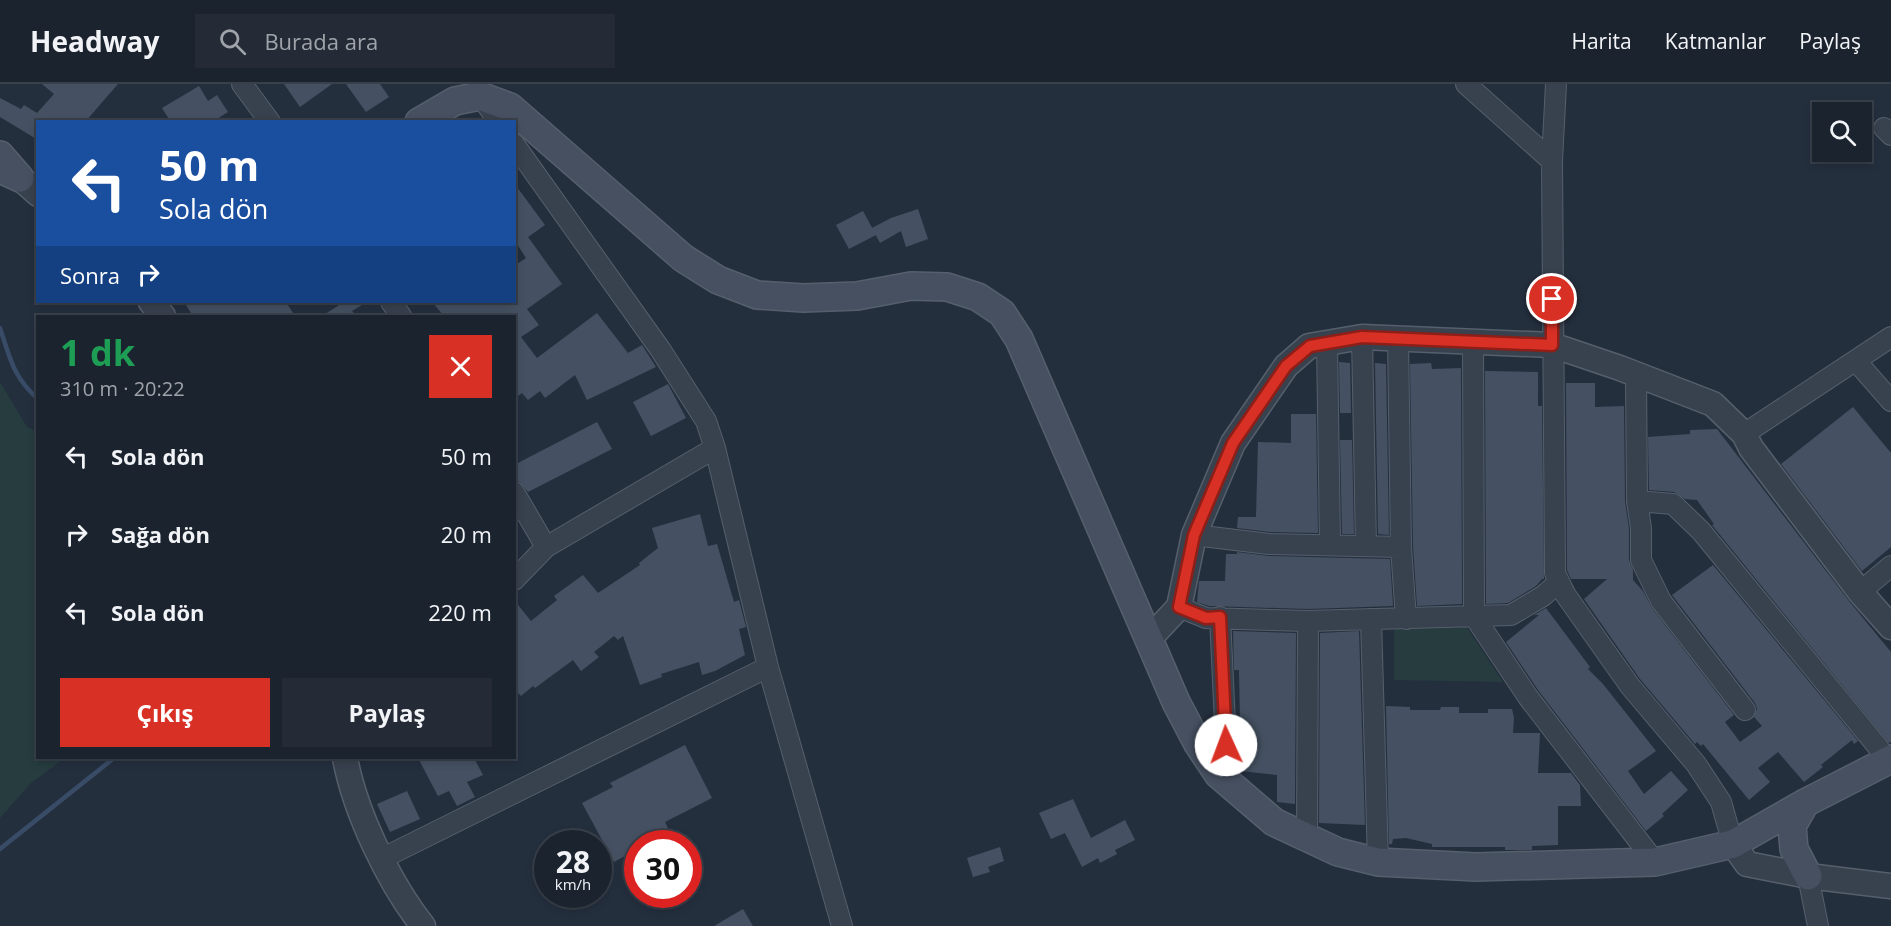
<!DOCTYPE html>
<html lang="tr">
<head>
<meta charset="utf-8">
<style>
  body { margin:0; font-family:"Open Sans",sans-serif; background:#242b36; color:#f1f3f6; height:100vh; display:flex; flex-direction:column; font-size:22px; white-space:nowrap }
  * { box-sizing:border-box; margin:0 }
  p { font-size:20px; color:#a0a4aa }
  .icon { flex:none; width:33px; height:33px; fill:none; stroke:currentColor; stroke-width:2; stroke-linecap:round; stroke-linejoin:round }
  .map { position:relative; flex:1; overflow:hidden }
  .panel { position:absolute; left:36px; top:231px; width:480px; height:444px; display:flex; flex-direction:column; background:#1b232e; border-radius:0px; box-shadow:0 3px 9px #0003,0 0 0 2px #39404a }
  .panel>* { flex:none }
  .top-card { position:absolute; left:36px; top:36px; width:480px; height:183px; border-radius:0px; box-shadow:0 3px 9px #0003,0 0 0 2px #39404a; background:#1a4fa0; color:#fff; overflow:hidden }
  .tools { position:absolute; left:1812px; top:18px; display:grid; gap:12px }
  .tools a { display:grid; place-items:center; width:60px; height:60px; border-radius:0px; background:#1b232e; box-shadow:0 3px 9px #0003,0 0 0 2px #39404a; font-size:30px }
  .speed { position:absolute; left:534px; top:746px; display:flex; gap:12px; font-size:30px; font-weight:700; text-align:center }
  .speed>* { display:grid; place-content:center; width:78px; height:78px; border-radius:50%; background:#1b232e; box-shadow:0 3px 9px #0003,0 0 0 2px #39404a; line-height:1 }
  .speed small { font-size:15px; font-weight:400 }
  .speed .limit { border:9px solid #d22; background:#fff; color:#111 }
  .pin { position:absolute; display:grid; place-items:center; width:51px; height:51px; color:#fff; margin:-26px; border:3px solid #fff; border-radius:50%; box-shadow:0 2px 6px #0007 }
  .me { position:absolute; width:66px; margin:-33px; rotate:358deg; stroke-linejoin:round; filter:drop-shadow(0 0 4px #0008) }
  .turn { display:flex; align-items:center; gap:21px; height:126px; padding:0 24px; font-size:27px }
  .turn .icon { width:78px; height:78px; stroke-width:2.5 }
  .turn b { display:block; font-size:42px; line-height:51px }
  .then { display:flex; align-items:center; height:57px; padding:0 24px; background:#0003; gap:12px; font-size:22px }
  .round { display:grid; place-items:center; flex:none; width:63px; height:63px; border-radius:0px; background:#242b36 }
  .overview { display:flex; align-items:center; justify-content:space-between; height:102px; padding:0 24px }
  h1 { font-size:36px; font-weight:700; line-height:45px; color:#1e9e55 }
  .cta { display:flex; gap:12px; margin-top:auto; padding:12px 24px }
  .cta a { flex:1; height:69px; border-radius:0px; background:#d93025; color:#fff; font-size:24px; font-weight:700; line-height:69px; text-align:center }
  .cta a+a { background:#242b36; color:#f1f3f6 }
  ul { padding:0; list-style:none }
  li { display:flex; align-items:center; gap:18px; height:78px; padding:0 24px }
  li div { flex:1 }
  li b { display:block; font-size:22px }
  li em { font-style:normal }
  header { display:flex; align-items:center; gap:36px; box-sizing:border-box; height:84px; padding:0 30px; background:#1b232e; border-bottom:2px solid #39404a }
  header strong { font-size:28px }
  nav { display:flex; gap:33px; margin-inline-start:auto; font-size:21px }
  .search { width:420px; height:54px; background:#242b36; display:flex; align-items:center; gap:15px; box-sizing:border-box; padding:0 21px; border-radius:0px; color:#a0a4aa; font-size:22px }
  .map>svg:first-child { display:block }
</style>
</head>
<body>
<header>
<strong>Headway</strong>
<div class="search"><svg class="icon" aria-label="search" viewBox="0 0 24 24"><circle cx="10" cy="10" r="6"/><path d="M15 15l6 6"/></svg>Burada ara</div>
<nav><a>Harita</a><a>Katmanlar</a><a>Paylaş</a></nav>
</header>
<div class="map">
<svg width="1891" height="842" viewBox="0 0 1891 842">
  <rect width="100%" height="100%" fill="#242f3e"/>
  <!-- green -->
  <path fill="#263c3f" d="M0,298L27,343L37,348L38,674H65L31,699L0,734Z
    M1394,538L1464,539L1503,598L1394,596Z"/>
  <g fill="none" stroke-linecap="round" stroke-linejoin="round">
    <!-- stream -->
    <path stroke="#394c67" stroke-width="4.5" d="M0,244C10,274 13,293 38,315
      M0,765L114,674"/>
  </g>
  <!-- building -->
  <path fill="#455162" d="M42,0H118L85,38H38V56L0,33V14L21,25L24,21L37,29L54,10Z
    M284,0H332L300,23Z
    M346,0H380L389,13L366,28Z
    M199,2L208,17L217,11L228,28L212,38H171L162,24Z
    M514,99L545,141L528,153L562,200L527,225L539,241L521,253L537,274L597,229L628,269L642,261L656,283L587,316L575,291L545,314L540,307L528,316L522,309L514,315V232H444L432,218H514V182L526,174L517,160L514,162Z
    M918,125L928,155L906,163L901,147L880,159L872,144L891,134Z
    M863,127L876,151L849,165L836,141Z
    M184,218H286L295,232H193Z
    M344,218H367L352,227L356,232H322Z
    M1339,278L1350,279L1351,329H1340Z
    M1375,279L1386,280L1389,451L1378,450Z
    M1431,279L1432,285L1461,284L1462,520L1417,522L1413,462L1410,280Z
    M1485,287L1538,288V322H1542L1544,495H1542L1536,502L1508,519L1486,520Z
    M1566,299H1595V323L1624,322L1625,417L1629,445V476L1633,486V496L1643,507L1652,524L1734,631L1725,638L1740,658L1762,642L1754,633L1757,625L1755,619L1672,511L1713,481L1858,657L1854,660L1852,656L1821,681L1823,683L1804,698L1778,668L1758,684L1770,698L1749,716L1703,660L1701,662L1697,658L1695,660L1640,595L1584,515L1607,495H1571L1567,486Z
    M668,300L686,334L651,352L633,318Z
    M1853,323L1891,369V463L1862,487L1781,380Z
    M1291,330H1316L1318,449L1270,448L1237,444L1238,433H1256L1258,358L1291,359Z
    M597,338L612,365L528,408L520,398L514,396V381Z
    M1717,345L1849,517L1891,568V658L1889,659L1712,441L1714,440L1697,416L1685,415L1674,408L1649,406L1648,353L1690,350V346Z
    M1340,356H1352L1354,450H1342Z
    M700,430L708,462L717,460L734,518L739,516L746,543L739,545L745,571L715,587L702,591L699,578L661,590L662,593L640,601L623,552L618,556L614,552L594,568L599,573L581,587L573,576L535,604L533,602L521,612L514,605V516L531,537L557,516L554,512L583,491L598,509L640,481L639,479L658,464L652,444Z
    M1237,468L1269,472L1390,475L1393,522L1308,525L1209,522L1197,518L1199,497H1225L1226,470H1237Z
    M1546,524L1590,583L1588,585L1603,600L1656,667L1628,687L1644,710L1671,687L1688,706L1662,730L1664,732L1646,747L1538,606L1506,558L1539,531H1534Z
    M1233,547L1296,549L1295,720L1277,718V691L1241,687L1239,586H1234Z
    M1359,547L1365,741L1319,739L1320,549Z
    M1386,622L1410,623V626H1440L1441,623H1459V629H1488V625H1512L1514,634L1513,649H1540L1538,689H1571L1580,701L1581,722H1558V761L1532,762V766H1505V763H1432V760L1406,754L1393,755L1392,760H1389Z
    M685,661L712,714L665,738L668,744L638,759V765L614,778L582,719L613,703L610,699Z
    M418,674H474L483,691L467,698L475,713L457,722L449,707L438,712Z
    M407,707L420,735L390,748L377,720Z
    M1073,715L1091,754L1125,736L1135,756L1115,766L1117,770L1100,779L1098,774L1082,783L1065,749L1051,755L1039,729Z
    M1000,763L1004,777L988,783L990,788L973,793L967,774Z
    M743,825L753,842H714Z"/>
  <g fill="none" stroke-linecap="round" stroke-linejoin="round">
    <defs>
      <path id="minor" d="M242,0L270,38
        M1466,0L1552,77L1555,489L1565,510L1630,602L1696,680L1721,718L1733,760
        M479,10L499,38
        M1884,44L1891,51
        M514,60L660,265L706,337L715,364L768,583L842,842
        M1552,77L1556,0
        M391,218L401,232
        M1362,253L1366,462
        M1398,255L1401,463L1406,535
        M1473,258L1474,532L1528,613L1655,778
        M1327,259L1330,460
        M1856,277L1891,317
        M1636,290L1637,417L1641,444V476L1661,517L1745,626
        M1744,350L1891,253
        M514,408L546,463
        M1637,417L1673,420L1701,447L1878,663L1886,677
        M1194,451L1269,460L1401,463
        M514,496L546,463L715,364
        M1860,508L1891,482
        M1179,523L1206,534L1308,537L1511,531L1543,512L1559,498
        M1371,535L1378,778
        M1218,690L1226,661L1220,533
        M1307,755L1308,537
        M381,775L768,583
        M1808,792L1818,842"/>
      <path id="tertiary" d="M20,94L38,110
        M151,218L163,232
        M1149,555L1179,523L1194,451L1233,359L1286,282L1309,262L1362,253L1552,261L1620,284L1713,320L1744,350L1751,364L1860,508L1891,543
        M345,674C355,728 389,799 423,842
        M1733,760L1747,780L1808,792L1891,802"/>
      <path id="secondary" d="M419,38L455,17L480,12L510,23L683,174L718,196L757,211L803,214L857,212L911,202L947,203L978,213L1002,229L1019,255L1176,618L1198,660L1218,690L1274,738L1338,768L1378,778L1476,783L1655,778L1733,760L1805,719L1891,675
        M0,71L20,94L0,85
        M1805,719L1792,742L1794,765L1808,792"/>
    </defs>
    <!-- minor casing -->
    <use href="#minor" stroke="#565f6c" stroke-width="22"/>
    <!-- tertiary casing -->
    <use href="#tertiary" stroke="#565f6c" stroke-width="27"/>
    <!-- secondary casing -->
    <use href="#secondary" stroke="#565f6c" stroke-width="30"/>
    <!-- minor -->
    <use href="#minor" stroke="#38414e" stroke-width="20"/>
    <!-- tertiary -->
    <use href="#tertiary" stroke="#38414e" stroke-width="24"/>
    <!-- secondary -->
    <use href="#secondary" stroke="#465061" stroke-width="27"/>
  </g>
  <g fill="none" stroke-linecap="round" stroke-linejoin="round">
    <defs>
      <path id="route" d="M1226,661L1220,533L1206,534L1179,523L1194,451L1233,359L1286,282L1310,262L1362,253L1552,261V215"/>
    </defs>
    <!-- route casing -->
    <use href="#route" stroke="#8d1f18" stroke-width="15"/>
    <!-- route -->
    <use href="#route" stroke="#d93025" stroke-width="10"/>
  </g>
</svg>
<div class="tools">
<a><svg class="icon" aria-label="search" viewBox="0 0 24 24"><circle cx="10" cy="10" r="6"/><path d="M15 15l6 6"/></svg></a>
</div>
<div class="speed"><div>28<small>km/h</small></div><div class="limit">30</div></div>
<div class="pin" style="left:1552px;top:215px;background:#d93025"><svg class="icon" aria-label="arrive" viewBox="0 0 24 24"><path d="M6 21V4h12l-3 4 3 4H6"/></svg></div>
<svg class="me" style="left:1226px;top:661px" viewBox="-20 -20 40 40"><circle r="19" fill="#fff"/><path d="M0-13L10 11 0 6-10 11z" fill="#d93025"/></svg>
<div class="top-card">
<div class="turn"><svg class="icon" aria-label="left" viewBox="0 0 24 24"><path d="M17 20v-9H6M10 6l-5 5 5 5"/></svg><div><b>50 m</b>Sola dön</div></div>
<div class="then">Sonra<svg class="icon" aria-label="right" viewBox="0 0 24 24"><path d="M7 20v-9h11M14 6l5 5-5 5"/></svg></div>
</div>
<section class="panel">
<div class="overview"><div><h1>1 dk</h1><p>310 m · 20:22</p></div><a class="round" style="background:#d93025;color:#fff"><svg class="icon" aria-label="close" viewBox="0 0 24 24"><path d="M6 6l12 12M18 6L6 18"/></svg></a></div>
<ul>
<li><svg class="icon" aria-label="left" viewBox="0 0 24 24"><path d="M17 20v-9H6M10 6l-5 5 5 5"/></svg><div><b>Sola dön</b></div><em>50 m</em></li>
<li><svg class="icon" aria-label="right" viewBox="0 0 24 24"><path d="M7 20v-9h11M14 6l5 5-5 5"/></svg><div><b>Sağa dön</b></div><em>20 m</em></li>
<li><svg class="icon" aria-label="left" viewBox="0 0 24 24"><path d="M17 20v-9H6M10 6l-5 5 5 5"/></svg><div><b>Sola dön</b></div><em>220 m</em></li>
</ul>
<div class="cta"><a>Çıkış</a><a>Paylaş</a></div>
</section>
</div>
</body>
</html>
